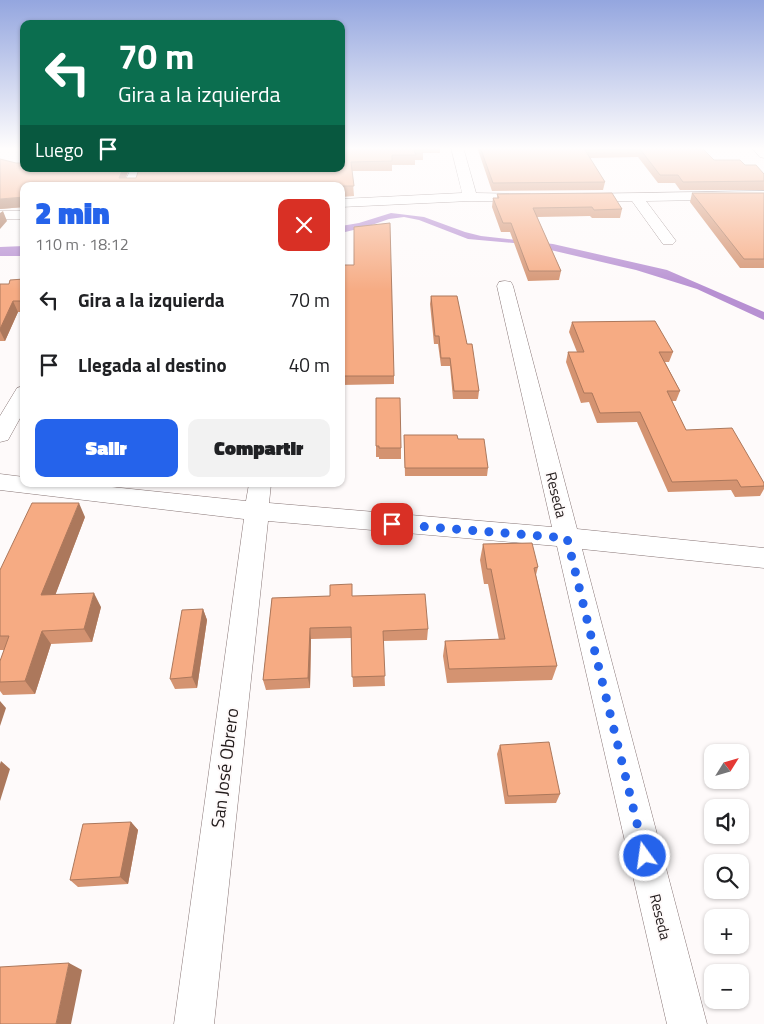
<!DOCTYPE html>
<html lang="es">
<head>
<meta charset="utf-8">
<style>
  body { margin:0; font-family:"Titillium Web",sans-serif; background:#f2f2f2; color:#202124; height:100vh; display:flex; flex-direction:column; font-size:19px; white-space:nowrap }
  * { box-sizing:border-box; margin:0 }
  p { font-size:16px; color:#757577 }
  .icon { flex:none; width:28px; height:28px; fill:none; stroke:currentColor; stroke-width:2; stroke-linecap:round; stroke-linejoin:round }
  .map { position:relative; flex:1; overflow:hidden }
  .details { position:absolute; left:20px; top:182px; width:325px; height:305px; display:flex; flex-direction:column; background:#fff; border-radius:10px; box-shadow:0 1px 4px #0004 }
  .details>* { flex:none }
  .guide { position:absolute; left:20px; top:20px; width:325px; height:152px; border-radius:10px; box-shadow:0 1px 4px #0004; background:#0b6e4f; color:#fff; overflow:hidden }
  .needle { width:32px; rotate:53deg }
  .controls { position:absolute; left:704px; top:744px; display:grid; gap:10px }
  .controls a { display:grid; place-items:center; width:45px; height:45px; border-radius:10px; background:#fff; box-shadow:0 1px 4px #0004; font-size:25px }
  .pin { position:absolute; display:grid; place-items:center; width:42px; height:42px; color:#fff; margin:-21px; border-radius:10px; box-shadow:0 2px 8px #0006 }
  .me { position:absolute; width:55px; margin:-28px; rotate:346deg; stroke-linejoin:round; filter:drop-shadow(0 0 4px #0008) }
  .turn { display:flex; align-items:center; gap:18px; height:105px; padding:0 15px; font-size:22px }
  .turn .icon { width:65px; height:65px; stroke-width:2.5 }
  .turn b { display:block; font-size:35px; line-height:42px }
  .then { display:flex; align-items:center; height:48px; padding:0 15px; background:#0003; gap:10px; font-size:19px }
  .round { display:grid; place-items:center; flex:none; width:52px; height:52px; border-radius:10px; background:#f2f2f2 }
  .overview { display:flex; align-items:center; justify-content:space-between; height:85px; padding:0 15px }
  h1 { font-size:30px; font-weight:800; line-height:38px; color:#2563eb }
  .cta { display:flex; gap:10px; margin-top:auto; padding:10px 15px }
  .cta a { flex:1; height:58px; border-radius:10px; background:#2563eb; color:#fff; font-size:20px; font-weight:800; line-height:58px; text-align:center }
  .cta a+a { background:#f2f2f2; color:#202124 }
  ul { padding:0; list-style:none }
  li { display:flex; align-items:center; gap:15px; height:65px; padding:0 15px }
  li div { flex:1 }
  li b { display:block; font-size:19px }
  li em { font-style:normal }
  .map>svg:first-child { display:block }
</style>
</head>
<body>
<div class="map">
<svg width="764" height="1024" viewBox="0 0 764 1024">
  <rect width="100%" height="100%" fill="#fefafa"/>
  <!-- water -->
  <path fill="#b790d2" d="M391,213L424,217L465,232L481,236L553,244L667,270L764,312V320L697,289L636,270L525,244L468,239L419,220L404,217L389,219L366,227L341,233V226L359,223Z
    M24,246V256H0V247Z"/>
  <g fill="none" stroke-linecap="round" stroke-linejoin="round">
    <defs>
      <path id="minor" d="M451,147H463L476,193L530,194L537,198L530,202L470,201L341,207V199L462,193Z
        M751,147H764V158L760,157Z
        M131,169H143L137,186H123Z
        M764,191V199L646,201L676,241L673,244H663L632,201L583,202L576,198L583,194Z
        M0,211H24V219H0Z
        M505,281L511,282L513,286L577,529L764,548V568L582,549L707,1024H667L557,546L268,521L214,1024H174L244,519L0,490V474L24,477V484H83L246,501L249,484H271L269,503L552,527L497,286L499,282Z
        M24,386V411L8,440L0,442V416L17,388Z"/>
    </defs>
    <!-- minor casing -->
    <use href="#minor" stroke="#887676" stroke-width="1"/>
    <!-- minor -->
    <use href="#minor" fill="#fff" fill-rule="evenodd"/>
  </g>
  <!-- wall -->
  <path fill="#d49371" d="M341,147H440V153H423V160H415V165H392V171H352L354,196L341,197V186H24V207L0,209L24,169H129L126,178H136Z
    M477,147H648L649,148L714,160L745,165L764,174V190H680L675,183H658L638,157L590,158L605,182L603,190L492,191Z
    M692,193H764V268H740L690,202Z
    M497,194L622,209L620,218H592L590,216L537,217L561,271L559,280L528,281L510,232H501L492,207L493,198H497Z
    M341,265L394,376V384L341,385Z
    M24,279V312H18L5,341H0V284H9Z
    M431,296L467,344L479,391L478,399H453L450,366H441L438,344H434L430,304Z
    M572,322L673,352L669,362H665L680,391L676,401H672L686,430L764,483V489L760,496L735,497L731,490L668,492L637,422L597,423L589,402L581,403L566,362L568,352H577L569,332Z
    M376,398L401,448V459H379V457H376Z
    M404,435L458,439L488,468L487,476H405Z
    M85,517L55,595L101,607L92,642L51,644L35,694L3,695L0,691V661L4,650H0V570Z
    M483,544L538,567L536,575L557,666L552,680L447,683L443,656L445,641L499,640L488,584H484L480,560Z
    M352,596L428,629L427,640L383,641L385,686L353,687L351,638L311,639L310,688L266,690L263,680L272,598Z
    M203,609L207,620L197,688L175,689L170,679Z
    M500,745L560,794L556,803L505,804L497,754Z
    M131,822L138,830L128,884L78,887L70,880Z"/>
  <!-- shaded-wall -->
  <path fill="#ac785c" d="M123,169H129L122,186L119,178Z
    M24,197V207L0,209V199Z
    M3,211L7,221L0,229V213Z
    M13,301L18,312L5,341L0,331V329Z
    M79,503L85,517L50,609L41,595Z
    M94,593L101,607L92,642L84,629Z
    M203,609L207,620L197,688L192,677Z
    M310,628L311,639L310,688L308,678Z
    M42,631L51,644L35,694L25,681Z
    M0,701L6,708L0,726Z
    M1,761L10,769L0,801V764Z
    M131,822L138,830L128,884L120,877Z
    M69,963L82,970L71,1024H56Z"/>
  <!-- building -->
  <path fill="#f6ab83" stroke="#ac785c" d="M341,147H423V150H414L416,155H392V161L351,162L354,186H24V197L0,199V159L16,163H24V169H123L119,178H136L139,169H341Z
    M480,147H648L649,148H702L714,160H740L745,165H756L764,174V181L683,182L678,175H660L640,149L585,150L605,182L493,183Z
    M612,193L622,209L594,210L592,207L533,208L561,271H529L511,223H503L493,198H499L497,194Z
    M692,193H764V259H744Z
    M390,223L394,376H341V265H354V227Z
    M24,279V299L23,301H13L0,329V284H9L10,280Z
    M431,296H457L467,344H472L479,391H454L450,358H441L439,336H435Z
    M655,321L673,352H659L680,391H667L686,430L732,428L764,483V486L741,487L737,480L672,482L640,412L600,413L592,393H584L568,352H584L572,322Z
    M376,398H400L401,448H379V446H376Z
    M404,435H457L458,439H484L488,468H405Z
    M32,503H79L41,595L94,593L84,629L42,631L25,681L0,682V661L9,636H0V570Z
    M532,543L538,567L534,568L557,666L449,669L445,641L505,639L491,569H487L483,544Z
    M352,584V596L425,594L428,629L383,631L385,676L352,677L351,627L310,628L308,678L263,680L272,598L330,596V585Z
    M203,609L192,677L170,679L182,610Z
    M549,742L560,794L508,796L500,745Z
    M131,822L120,877L70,880L83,824Z
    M69,963L56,1024H0V967Z"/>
  <!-- sky -->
  <linearGradient id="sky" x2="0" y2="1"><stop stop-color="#94a6df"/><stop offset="0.51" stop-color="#fffdfd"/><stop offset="1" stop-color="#fffdfd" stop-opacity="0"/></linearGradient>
  <rect width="764" height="291" fill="url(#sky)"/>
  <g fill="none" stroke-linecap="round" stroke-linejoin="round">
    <!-- route -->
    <path stroke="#2563eb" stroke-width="9" stroke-dasharray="0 16.2" d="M392,524L567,538L645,856"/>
  </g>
  <g text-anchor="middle" stroke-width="4" stroke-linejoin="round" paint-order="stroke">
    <!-- street labels -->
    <g font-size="15" fill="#231c1c" stroke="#fefafa">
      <text transform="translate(556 495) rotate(76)" y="5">Reseda</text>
      <text transform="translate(660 917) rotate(76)" y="5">Reseda</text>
    </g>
    <!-- near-street labels -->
    <g font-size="18" fill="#231c1c" stroke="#fefafa">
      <text transform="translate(225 768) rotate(-83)" y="6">San José Obrero</text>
    </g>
  </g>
</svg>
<div class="controls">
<a><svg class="needle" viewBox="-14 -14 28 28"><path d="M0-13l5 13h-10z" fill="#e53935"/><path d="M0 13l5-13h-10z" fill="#757577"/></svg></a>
<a><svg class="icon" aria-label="sound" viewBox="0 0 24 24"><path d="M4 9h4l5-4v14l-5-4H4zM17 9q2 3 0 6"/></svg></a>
<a><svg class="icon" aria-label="search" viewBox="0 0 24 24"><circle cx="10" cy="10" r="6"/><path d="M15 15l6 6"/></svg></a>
<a>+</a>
<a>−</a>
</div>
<div class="pin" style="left:392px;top:524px;background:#d93025"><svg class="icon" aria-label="arrive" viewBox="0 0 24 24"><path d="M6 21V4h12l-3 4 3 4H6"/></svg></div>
<svg class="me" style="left:645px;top:856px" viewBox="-20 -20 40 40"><circle r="17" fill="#2563eb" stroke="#fff" stroke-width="3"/><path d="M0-11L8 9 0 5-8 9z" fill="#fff"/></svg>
<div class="guide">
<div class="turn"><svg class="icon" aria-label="left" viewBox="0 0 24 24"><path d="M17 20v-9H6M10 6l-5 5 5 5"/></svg><div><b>70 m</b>Gira a la izquierda</div></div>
<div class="then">Luego<svg class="icon" aria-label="arrive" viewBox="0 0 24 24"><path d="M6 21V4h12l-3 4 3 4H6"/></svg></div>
</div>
<section class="details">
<div class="overview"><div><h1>2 min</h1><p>110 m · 18:12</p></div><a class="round" style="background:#d93025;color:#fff"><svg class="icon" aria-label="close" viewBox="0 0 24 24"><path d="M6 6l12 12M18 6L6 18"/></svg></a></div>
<ul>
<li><svg class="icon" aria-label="left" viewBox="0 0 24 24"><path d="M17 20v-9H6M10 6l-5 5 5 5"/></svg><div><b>Gira a la izquierda</b></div><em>70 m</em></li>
<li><svg class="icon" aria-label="arrive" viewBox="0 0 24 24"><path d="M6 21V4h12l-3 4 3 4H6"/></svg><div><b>Llegada al destino</b></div><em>40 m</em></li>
</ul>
<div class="cta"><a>Salir</a><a>Compartir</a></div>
</section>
</div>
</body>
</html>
